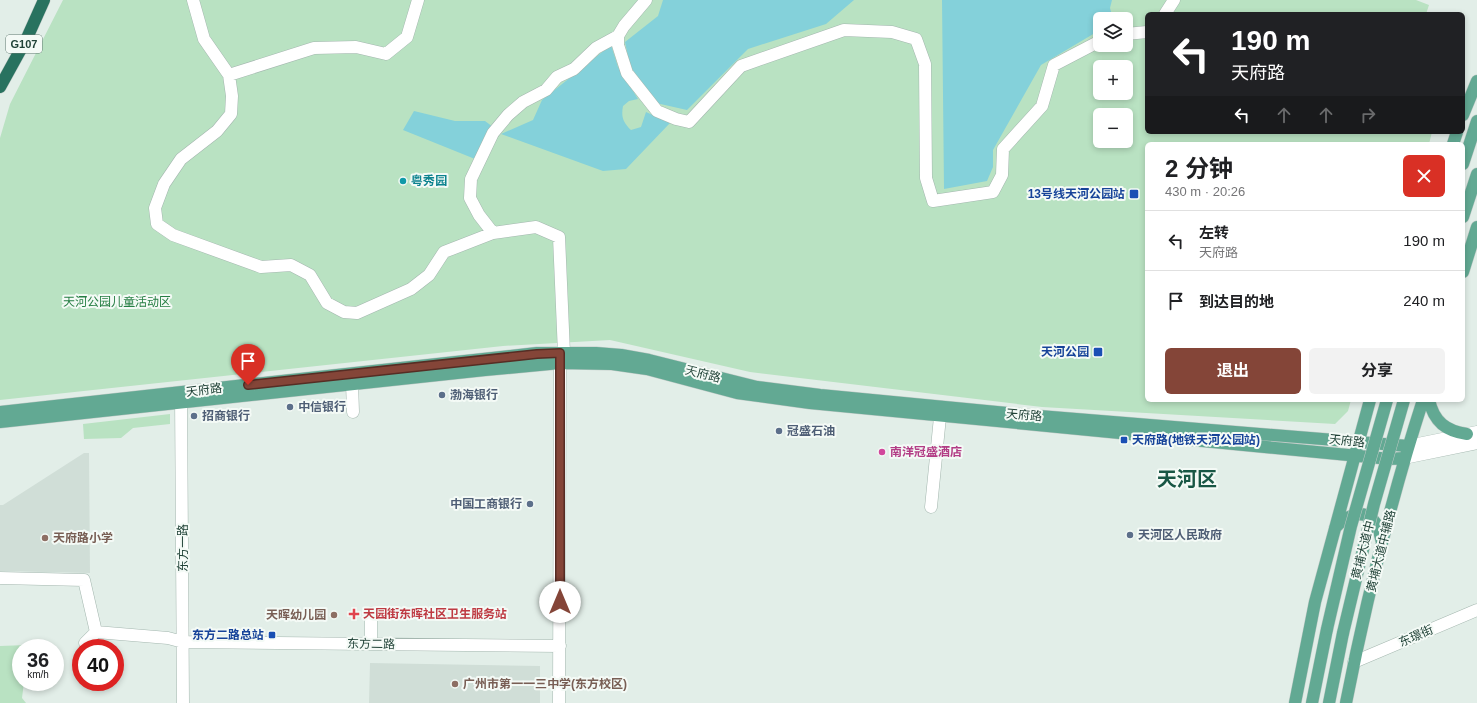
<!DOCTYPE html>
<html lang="zh">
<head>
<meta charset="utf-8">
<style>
  body { margin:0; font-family:Helvetica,"Noto Sans SC",sans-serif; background:#f2f2f2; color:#202124; height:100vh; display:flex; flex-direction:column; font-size:15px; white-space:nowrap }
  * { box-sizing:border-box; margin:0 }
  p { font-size:13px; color:#757577 }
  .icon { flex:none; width:22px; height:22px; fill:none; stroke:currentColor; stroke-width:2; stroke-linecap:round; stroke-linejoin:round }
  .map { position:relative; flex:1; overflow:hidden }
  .drawer { position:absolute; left:1145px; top:142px; width:320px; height:260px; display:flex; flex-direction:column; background:#fff; border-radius:6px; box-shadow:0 2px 6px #0003 }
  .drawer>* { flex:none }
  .hud { position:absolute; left:1145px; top:12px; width:320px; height:122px; border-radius:6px; box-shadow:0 2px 6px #0003; background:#202124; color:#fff; overflow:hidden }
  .buttons { position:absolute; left:1093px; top:12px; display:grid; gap:8px }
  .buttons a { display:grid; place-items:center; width:40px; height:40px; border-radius:6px; background:#fff; box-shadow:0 2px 6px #0003; font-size:20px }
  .speed { position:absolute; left:12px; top:639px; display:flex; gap:8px; font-size:20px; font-weight:700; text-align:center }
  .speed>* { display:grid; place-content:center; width:52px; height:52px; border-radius:50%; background:#fff; box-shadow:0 2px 6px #0003; line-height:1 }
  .speed small { font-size:10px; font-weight:400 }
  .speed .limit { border:6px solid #d22; background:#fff; color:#111 }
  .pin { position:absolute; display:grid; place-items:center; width:34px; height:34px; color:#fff; margin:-41px -17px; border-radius:50% 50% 50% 0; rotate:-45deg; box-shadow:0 0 4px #0007 }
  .pin .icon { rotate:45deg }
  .me { position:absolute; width:44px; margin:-22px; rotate:0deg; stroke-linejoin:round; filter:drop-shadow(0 0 3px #0008) }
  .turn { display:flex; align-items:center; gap:14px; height:84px; padding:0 20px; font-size:18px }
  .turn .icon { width:52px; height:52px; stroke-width:2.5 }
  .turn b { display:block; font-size:28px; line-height:34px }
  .lanes { display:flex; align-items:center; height:38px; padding:0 20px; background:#0003; justify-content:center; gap:20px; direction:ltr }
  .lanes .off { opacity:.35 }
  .round { display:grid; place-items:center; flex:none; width:42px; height:42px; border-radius:6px; background:#f2f2f2 }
  .overview { display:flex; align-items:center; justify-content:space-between; height:68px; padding:0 20px }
  h1 { font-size:24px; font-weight:700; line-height:30px }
  .button { display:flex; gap:8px; margin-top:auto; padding:8px 20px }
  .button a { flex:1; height:46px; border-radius:6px; background:#844538; color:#fff; font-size:16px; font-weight:700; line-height:46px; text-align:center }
  .button a+a { background:#f2f2f2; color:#202124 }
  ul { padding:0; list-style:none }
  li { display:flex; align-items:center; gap:12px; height:60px; padding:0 20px; border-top:1px solid #e0e0e0 }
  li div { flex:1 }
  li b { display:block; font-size:15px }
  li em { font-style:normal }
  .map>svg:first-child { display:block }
</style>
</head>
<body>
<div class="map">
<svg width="1477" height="703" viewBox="0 0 1477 703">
  <rect width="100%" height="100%" fill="#e2eee8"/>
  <!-- built -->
  <path fill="#d0ded7" d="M84,453H89L90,573L0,571V505H3Z
    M370,663L540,666V703H369Z"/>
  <!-- green -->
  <path fill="#b9e2c2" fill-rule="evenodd" d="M63,0H1416L1429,5L1426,14H1147V132H1432L1429,144H1147V400H1351L1348,411L1335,424L1042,407L750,372L610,340L503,346L0,400V138L10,104ZM1100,19H1126V45H1100ZM1100,67H1126V93H1100ZM1100,115H1126V141H1100Z
    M170,414V424L133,428L121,438L84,439L83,424Z
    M27,645V648H21V682H24L22,698L26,703H0V646Z"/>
  <!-- water -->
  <path fill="#84d1da" d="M663,0H854L826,24L748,49L687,110L656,103L630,66L625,42L658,16Z
    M942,0H1112L1110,8L1113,19H1100V30L1041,65L993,150V167L987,181L944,189Z
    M611,45L618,67L638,99L629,101L623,106C621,117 623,122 631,130L641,127L646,112L670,123L626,169L603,171L501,134L533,120L542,100Z
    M414,111L455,121H485L493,127L475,159L403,130Z"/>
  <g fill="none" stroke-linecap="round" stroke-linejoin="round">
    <defs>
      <path id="minor" d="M193,0L204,39L229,75L232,96L231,114L217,131L181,159L164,184L155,208L157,224L173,235L261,267L291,265L310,275L327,303L344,312L357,313L411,289L429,275L444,252L493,233L536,227L559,237L564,353
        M646,0L624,26L618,36V45L627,73L657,111L676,119L689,122L741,66L844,30L892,32L916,39L925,64L926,178L933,201L993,192L1002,175L1003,149L1042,106L1054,65L1100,41
        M1165,14L1174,0
        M1126,34L1147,32
        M229,75L314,48L356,47L386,54L407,37L418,0
        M493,233L479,215L470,198L471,179L493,133L508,115L523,102L546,90L557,77L574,69L596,48L618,36
        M352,383L353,412
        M181,393L183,703
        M1408,446L1477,432
        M1404,458L1477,443
        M931,507L941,407
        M0,578L84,580L96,632L168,638L183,642L560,646
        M371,613V644
        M85,643L96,632
        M1354,662L1477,610
        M559,703L560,354"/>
      <path id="major" d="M1463,115L1477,81
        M1453,144L1457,132
        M1463,164L1477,121
        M1463,217L1477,174
        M1463,272L1477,227
        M1429,400C1434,422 1446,431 1467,434
        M0,412L537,353H596L621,355L649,360L757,387L820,395L1027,415L1408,446
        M0,422L485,370L560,363L612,364L647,369L737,393L810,403L1390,459L1404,458
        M1335,528C1345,517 1361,507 1374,521C1379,526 1380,536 1382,542
        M1295,703L1315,602L1370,400
        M1312,703L1327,629
        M1329,703L1343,633
        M1346,703C1366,601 1391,499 1423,400"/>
      <path id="highway" d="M0,87L27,38L44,0"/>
    </defs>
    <!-- minor casing -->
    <use href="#minor" stroke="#a4b7af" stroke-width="13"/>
    <!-- major casing -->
    <use href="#major" stroke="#c1cac7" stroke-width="13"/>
    <!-- highway casing -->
    <use href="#highway" stroke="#c1cac7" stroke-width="13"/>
    <!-- minor -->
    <use href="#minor" stroke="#fff" stroke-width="12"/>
    <!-- major -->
    <use href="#major" stroke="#62a993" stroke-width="12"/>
    <!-- highway -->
    <use href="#highway" stroke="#28725f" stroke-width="12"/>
    <defs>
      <path id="major-bridge" d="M1327,629L1351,526L1387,400
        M1343,633L1374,504L1404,400"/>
    </defs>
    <!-- major-bridge casing -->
    <use href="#major-bridge" stroke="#c1cac7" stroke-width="13" stroke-linecap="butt"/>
    <!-- major-bridge -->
    <use href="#major-bridge" stroke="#62a993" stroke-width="12"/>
  </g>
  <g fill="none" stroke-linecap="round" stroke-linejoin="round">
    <defs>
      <path id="route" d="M248,385L537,354L560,353V602"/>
    </defs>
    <!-- route casing -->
    <use href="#route" stroke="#562d24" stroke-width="10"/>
    <!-- route -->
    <use href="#route" stroke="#844538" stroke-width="7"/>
  </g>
  <!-- markers -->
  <circle fill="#0f9aa8" stroke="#f4faf6" stroke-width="1.5" cx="403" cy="181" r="4"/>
  <g fill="#1a4fb4" stroke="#f4faf6" stroke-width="1.5">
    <rect x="1129" y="189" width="10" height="10" rx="2"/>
    <rect x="1093" y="347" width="10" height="10" rx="2"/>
    <rect x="1120" y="436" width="8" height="8" rx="2"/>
    <rect x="268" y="631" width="8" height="8" rx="2"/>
  </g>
  <g fill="#5c6f8a" stroke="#f4faf6" stroke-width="1.5">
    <circle cx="442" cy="395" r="4"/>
    <circle cx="290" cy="407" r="4"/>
    <circle cx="194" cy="416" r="4"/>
    <circle cx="779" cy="431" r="4"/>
    <circle cx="530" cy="504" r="4"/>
    <circle cx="1130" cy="535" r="4"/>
  </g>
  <circle fill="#d1479c" stroke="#f4faf6" stroke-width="1.5" cx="882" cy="452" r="4"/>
  <g fill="#8d6e63" stroke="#f4faf6" stroke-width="1.5">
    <circle cx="45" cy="538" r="4"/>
    <circle cx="334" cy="615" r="4"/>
    <circle cx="455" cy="684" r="4"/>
  </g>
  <path fill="#e0444e" stroke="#f4faf6" stroke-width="1.5" d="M352 608h4v4h4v4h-4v4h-4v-4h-4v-4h4z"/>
  <g text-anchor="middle" stroke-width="4" stroke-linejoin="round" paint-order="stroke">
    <!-- shield labels -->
    <rect fill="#f4faf6" stroke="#607970" stroke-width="1" x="6" y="35" width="36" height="18" rx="3"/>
    <g font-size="11" font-weight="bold" fill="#204237">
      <text x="24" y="48">G107</text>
    </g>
    <!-- culture labels -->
    <g font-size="12" font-weight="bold" fill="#0d838f" stroke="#f4faf6" text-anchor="start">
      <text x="411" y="185">粤秀园</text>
    </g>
    <!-- transit labels -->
    <g font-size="12" font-weight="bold" fill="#164399" stroke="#f4faf6" text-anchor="end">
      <text x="1125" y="198">13号线天河公园站</text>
      <text x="1089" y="356">天河公园</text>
      <text x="1132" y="444" text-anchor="start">天府路(地铁天河公园站)</text>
      <text x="264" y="639">东方二路总站</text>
    </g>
    <!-- park labels -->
    <g font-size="12" fill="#257e43" stroke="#f4faf6">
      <text x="117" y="306">天河公园儿童活动区</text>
    </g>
    <!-- street labels -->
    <g font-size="12" fill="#204237" stroke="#f4faf6">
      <text transform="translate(703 374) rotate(14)" y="4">天府路</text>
      <text transform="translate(204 390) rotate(-7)" y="4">天府路</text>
      <text transform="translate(1024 415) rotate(5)" y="4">天府路</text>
      <text transform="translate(1347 441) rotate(6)" y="4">天府路</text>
      <text transform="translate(183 548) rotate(-90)" y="4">东方一路</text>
      <text transform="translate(1363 550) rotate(-76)" y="4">黄埔大道中</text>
      <text transform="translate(1381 551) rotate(-76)" y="4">黄埔大道中辅路</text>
      <text transform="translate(1416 636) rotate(-23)" y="4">东璟街</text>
      <text transform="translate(371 644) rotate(1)" y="4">东方二路</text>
    </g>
    <!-- service labels -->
    <g font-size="12" font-weight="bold" fill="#4e5e75" stroke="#f4faf6" text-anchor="start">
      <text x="450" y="399">渤海银行</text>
      <text x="298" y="411">中信银行</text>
      <text x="202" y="420">招商银行</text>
      <text x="787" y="435">冠盛石油</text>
      <text x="522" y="508" text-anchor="end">中国工商银行</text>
      <text x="1138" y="539">天河区人民政府</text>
    </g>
    <!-- hotel labels -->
    <g font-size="12" font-weight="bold" fill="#b23c85" stroke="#f4faf6" text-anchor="start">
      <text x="890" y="456">南洋冠盛酒店</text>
    </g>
    <!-- education labels -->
    <g font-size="12" font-weight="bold" fill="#785e54" stroke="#f4faf6" text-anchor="start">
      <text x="53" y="542">天府路小学</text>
      <text x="326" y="619" text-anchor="end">天晖幼儿园</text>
      <text x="463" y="688">广州市第一一三中学(东方校区)</text>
    </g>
    <!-- health labels -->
    <g font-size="12" font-weight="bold" fill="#be3a42" stroke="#f4faf6" text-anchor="start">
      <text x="363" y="618">天园街东晖社区卫生服务站</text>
    </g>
    <!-- town labels -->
    <g font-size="20" font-weight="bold" fill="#195745" stroke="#f4faf6">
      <text x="1187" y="486">天河区</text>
    </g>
  </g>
</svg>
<div class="buttons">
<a><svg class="icon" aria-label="layers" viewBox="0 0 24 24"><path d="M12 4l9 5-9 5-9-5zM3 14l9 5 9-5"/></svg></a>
<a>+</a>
<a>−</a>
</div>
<div class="speed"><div>36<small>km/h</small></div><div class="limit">40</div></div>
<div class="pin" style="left:248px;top:385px;background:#d93025"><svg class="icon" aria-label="arrive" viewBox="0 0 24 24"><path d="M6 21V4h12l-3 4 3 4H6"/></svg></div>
<svg class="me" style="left:560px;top:602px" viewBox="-20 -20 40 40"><circle r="19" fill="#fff"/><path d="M0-13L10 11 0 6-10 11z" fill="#844538"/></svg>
<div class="hud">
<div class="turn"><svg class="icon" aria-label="left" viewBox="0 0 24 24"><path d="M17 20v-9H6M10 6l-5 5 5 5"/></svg><div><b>190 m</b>天府路</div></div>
<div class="lanes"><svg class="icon" aria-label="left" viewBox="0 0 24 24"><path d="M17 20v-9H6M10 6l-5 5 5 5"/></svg><svg class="icon off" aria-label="ahead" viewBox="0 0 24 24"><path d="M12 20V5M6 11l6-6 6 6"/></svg><svg class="icon off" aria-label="ahead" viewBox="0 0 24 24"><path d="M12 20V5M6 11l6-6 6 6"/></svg><svg class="icon off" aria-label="right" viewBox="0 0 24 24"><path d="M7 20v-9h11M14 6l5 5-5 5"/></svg></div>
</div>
<section class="drawer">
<div class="overview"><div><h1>2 分钟</h1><p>430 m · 20:26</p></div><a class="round" style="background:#d93025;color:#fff"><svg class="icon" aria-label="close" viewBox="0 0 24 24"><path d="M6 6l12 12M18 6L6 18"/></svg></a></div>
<ul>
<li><svg class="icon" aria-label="left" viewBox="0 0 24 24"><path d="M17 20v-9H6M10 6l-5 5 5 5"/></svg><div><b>左转</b><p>天府路</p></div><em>190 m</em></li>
<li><svg class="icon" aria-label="arrive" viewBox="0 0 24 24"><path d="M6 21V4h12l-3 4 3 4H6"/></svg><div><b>到达目的地</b></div><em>240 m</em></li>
</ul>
<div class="button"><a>退出</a><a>分享</a></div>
</section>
</div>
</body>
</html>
